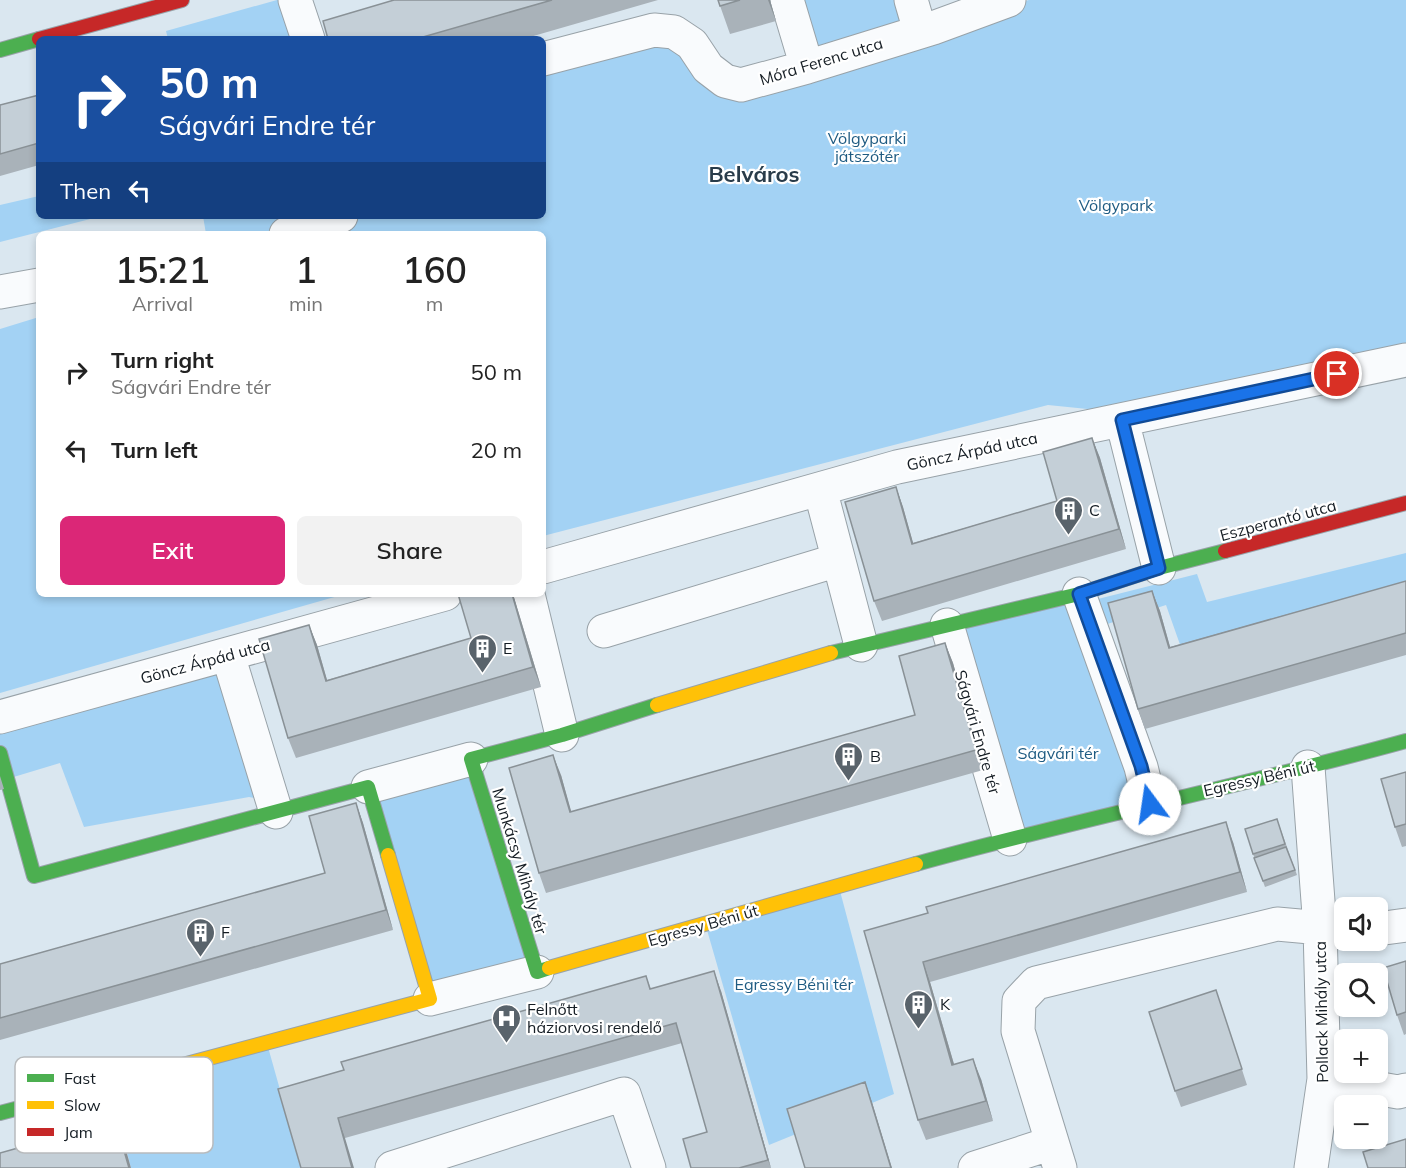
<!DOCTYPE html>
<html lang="en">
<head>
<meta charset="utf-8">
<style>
  body { margin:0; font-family:Mulish,sans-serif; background:#f2f2f2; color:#222; height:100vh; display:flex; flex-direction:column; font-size:22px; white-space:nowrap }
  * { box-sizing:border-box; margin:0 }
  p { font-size:20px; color:#767676 }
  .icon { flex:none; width:33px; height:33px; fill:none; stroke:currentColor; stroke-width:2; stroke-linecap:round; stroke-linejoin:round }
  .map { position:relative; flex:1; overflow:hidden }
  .side { position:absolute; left:36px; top:231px; width:510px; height:366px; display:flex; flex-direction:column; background:#fff; border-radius:9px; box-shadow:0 3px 9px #0003 }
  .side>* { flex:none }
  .banner { position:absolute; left:36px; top:36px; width:510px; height:183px; border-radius:9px; box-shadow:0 3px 9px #0003; background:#1a4fa0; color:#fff; overflow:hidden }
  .tools { position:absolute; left:1334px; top:897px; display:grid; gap:12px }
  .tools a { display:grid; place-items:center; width:54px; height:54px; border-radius:9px; background:#fff; box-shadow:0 3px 9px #0003; font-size:30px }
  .pin { position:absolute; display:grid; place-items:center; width:51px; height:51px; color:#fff; margin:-26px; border:3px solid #fff; border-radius:50%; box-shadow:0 2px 6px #0007 }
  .me { position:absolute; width:66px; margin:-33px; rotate:346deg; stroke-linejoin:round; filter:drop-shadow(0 0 4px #0008) }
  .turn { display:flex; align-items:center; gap:21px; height:126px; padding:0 24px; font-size:27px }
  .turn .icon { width:78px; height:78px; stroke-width:2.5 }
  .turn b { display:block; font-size:42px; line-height:51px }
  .then { display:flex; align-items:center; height:57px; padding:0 24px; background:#0003; gap:12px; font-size:22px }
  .eta { display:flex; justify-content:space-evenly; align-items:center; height:102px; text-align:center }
  .eta b { font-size:36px; font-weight:600; line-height:42px }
  .button { display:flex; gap:12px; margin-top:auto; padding:12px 24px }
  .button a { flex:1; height:69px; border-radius:9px; background:#db2777; color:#fff; font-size:24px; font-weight:600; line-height:69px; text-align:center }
  .button a+a { background:#f2f2f2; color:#222 }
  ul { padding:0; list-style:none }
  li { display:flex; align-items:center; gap:18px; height:78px; padding:0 24px }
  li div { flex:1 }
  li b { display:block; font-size:22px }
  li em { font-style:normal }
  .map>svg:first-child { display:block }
</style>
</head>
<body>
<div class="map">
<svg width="1406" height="1168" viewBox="0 0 1406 1168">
  <rect width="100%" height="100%" fill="#dae7f0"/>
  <!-- green -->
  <path fill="#a3d2f4" d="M277,0H295L308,39H168L166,31Z
    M787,0H911L933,28L1029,0H1406V360L1127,413L1048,405L543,536V234H206L203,216H543V59L635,34L755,82L807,67Z
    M39,196V216H102L0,242V205Z
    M39,317V594H345L0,693V329Z
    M1406,553V592L1183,653L1166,605L1098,627L1090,601L1197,574L1207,602Z
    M1079,594L1150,804L1010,839L947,625Z
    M228,655L273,801L249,797L84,827L60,763L7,779L0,753V717Z
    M471,759L537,972L430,999L368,787Z
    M840,891L894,1094L769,1145L707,930Z
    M268,1047L302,1168H131L111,1090Z"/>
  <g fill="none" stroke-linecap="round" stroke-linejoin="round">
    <defs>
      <path id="street" d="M295,0L308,39
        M787,0L807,67
        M911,0L920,31
        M543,59L654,30L674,32L692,44L708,68L725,81L741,85L807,67L933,28L1009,0
        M286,234L341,216
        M0,292L39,285
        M1122,420L1159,568
        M820,489L861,645
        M543,567L897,467L1406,360
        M528,594L562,735
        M1079,594L1141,767L1150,804
        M947,625L1010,839
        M604,631L838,560
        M228,655L276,812
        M0,717L445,594
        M1308,767L1320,928L1324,1079L1311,1168
        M368,787L471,759
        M1377,929L1406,925
        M430,999L537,972
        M1324,1079L1398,1092L1406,1090
        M392,1168L624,1094L649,1168
        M975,1168L1052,1143
        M1060,1168L1018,1031L1019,1001L1036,983L1277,924L1344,930"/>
      <path id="fast" d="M0,50L39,39
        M831,653L1079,594L1159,568L1225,551
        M0,753L34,876L368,787L388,855
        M916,864C1078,819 1243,786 1406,741
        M549,968L537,972L471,759L562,735L657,705
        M0,1113L179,1066"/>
      <path id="slow" d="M657,705L831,653
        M549,968L916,864
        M179,1066L430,999L388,855"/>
      <path id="jam" d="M39,39L182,0
        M1225,551L1406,503"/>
    </defs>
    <!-- street casing -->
    <use href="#street" stroke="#98a2a8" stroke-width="35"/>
    <!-- fast casing -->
    <use href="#fast" stroke="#98a2a8" stroke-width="16"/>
    <!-- slow casing -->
    <use href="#slow" stroke="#98a2a8" stroke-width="16"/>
    <!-- jam casing -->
    <use href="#jam" stroke="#98a2a8" stroke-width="16"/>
    <!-- street -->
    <use href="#street" stroke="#f9fbfd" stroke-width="33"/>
    <!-- fast -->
    <use href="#fast" stroke="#4caf50" stroke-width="14"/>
    <!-- slow -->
    <use href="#slow" stroke="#ffc107" stroke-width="14"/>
    <!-- jam -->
    <use href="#jam" stroke="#c62828" stroke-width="14"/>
  </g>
  <!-- wall -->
  <path fill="#a9b2b9" d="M394,0H658L523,39H328Z
    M718,0H770L776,21L730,34Z
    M39,95V165L0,176V105Z
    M1092,438L1100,458L1126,549L882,621L874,601L896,487L903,507L913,543L1057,501Z
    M1406,581V655L1145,729L1138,709L1152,591L1160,611L1170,647Z
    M458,594H513L541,687L296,758L288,738L309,625L317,645L327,680L471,638Z
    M945,643L953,663L983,770L546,893L539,873L561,775L571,812L915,715Z
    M1406,772V846L1402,847L1395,827Z
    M0,776L4,789L0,790Z
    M356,803L363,823L393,930L0,1040V964L325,873Z
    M1277,819L1297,875L1265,887L1253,854Z
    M1233,842L1247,892L930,982L954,1064L981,1079L993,1121L926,1140L918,1120L864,931Z
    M1406,961V1034L1404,1035L1397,1015Z
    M646,976L651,989L721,991L771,1168H691L707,1132L682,1043L345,1138L278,1089L344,1070Z
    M1216,990L1247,1085L1181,1107L1175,1091Z"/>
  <!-- shaded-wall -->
  <path fill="#899196" d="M768,0H770L776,21Z
    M1092,438L1100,458L1126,549L1119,529Z
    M896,487L903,507L919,564L912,544Z
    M1152,591L1160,611L1176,668L1169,648Z
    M512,594H513L541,687L533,667Z
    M309,625L317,645L333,701L326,681Z
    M945,643L953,663L983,770L976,750Z
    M553,755L561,775L577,832L570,812Z
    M356,803L363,823L393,930L386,910Z
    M1226,822L1233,842L1247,892L1240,872Z
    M923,962L930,982L960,1085L952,1065Z
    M714,971L721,991L771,1168L768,1160Z
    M973,1059L981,1079L993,1121L986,1101Z
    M865,1082L872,1102L892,1168H891Z
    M338,1118L345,1138L354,1168H352Z
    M118,1130L126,1150L131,1168H129Z"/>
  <!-- building -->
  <path fill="#c4cfd7" stroke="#899196" stroke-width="1.5" d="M394,0H552L416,39H328L323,21Z
    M718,0H740L720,6Z
    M39,95V143L0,154V105Z
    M1092,438L1119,529L874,601L845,502L896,487L912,544L1057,501L1043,452Z
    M1406,581V633L1138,709L1108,603L1152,591L1169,648Z
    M458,594H512L533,667L288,738L259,639L309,625L326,681L471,638Z
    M945,643L976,750L539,873L509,768L553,755L570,812L915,715L899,656Z
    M1406,772V824L1395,827L1381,779Z
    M356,803L386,910L0,1018V964L325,873L309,816Z
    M1277,819L1285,844L1253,854L1245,829Z
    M1226,822L1240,872L923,962L952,1065L973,1059L986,1101L918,1120L864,931L928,913L926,907Z
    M1286,847L1295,870L1263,881L1254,858Z
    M1406,961V1012L1397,1015L1383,968Z
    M714,971L768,1160L739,1168H691L683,1139L707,1132L676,1023L338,1118L352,1168H301L278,1089L344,1070L341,1062L646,976L650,989Z
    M1216,990L1242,1069L1175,1091L1149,1012Z
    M865,1082L891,1168H805L787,1109Z
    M118,1130L129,1168H0V1153L50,1139L53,1148Z
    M1406,1139V1168H1368L1363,1152Z"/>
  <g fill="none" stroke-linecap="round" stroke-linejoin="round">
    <defs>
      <path id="route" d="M1150,804L1141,766L1079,594L1159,568L1122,420L1337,374"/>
    </defs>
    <!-- route casing -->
    <use href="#route" stroke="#114b97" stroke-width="15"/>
    <!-- route -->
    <use href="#route" stroke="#1a73e8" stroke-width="10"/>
  </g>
  <!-- icons -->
  <defs>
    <symbol id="building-pin" viewBox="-11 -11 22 30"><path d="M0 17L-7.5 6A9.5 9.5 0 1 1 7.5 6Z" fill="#59636b" stroke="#fff"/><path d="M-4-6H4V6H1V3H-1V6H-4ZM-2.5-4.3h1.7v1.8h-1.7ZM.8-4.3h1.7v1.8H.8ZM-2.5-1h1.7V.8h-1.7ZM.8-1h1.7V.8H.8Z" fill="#fff"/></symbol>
    <symbol id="hospital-pin" viewBox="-11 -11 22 30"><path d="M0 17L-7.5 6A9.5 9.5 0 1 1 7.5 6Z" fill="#59636b" stroke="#fff"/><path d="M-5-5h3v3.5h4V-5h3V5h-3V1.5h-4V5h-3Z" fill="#fff"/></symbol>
  </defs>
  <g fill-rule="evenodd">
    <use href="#building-pin" x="1052" y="494" width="33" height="45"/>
    <use href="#building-pin" x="466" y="632" width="33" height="45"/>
    <use href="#building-pin" x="832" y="740" width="33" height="45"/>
    <use href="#building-pin" x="184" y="916" width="33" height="45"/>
    <use href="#building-pin" x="902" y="988" width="33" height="45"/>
    <use href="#hospital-pin" x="490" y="1002" width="33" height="45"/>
  </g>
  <g text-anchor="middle" stroke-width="4.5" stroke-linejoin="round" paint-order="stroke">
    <!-- street labels -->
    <g font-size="16" fill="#141c23" stroke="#fff">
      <text transform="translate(821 61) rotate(-17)" y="6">Móra Ferenc utca</text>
      <text transform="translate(972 451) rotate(-12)" y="6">Göncz Árpád utca</text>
      <text transform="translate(1278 520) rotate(-15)" y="6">Eszperantó utca</text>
      <text transform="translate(205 661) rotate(-15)" y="6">Göncz Árpád utca</text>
      <text transform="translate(978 732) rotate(74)" y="6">Ságvári Endre tér</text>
      <text transform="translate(1259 778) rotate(-13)" y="6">Egressy Béni út</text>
      <text transform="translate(520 861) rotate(73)" y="6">Munkácsy Mihály tér</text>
      <text transform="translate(703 925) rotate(-16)" y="6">Egressy Béni út</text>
      <text transform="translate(1321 1012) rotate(-91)" y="6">Pollack Mihály utca</text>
    </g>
    <!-- park labels -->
    <g font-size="16" fill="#1e5b82" stroke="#fff">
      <text x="867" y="144">Völgyparki<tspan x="867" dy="18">játszótér</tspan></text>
      <text x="1116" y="211">Völgypark</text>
      <text x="1058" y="759">Ságvári tér</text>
      <text x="794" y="990">Egressy Béni tér</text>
    </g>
    <!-- poi labels -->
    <g font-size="16" fill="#141c23" stroke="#fff" text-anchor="start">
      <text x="1089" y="516">C</text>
      <text x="503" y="654">E</text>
      <text x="870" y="762">B</text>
      <text x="221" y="938">F</text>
      <text x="940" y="1010">K</text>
      <text x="527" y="1015">Felnőtt<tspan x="527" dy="18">háziorvosi rendelő</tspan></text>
    </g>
    <!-- district labels -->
    <g font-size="22" font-weight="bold" fill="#293c4a" stroke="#fff">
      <text x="754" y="182">Belváros</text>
    </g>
  </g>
  <!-- legend -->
  <rect x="15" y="1057" width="198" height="96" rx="9" fill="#fff" stroke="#b8bbbd" stroke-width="1.5"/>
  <rect x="27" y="1074" width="27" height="8" fill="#4caf50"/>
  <rect x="27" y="1101" width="27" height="8" fill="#ffc107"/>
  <rect x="27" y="1128" width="27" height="8" fill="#c62828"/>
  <g font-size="16" fill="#141c23">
    <text x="64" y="1084">Fast</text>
    <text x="64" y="1111">Slow</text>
    <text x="64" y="1138">Jam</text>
  </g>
</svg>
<div class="tools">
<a><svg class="icon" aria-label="sound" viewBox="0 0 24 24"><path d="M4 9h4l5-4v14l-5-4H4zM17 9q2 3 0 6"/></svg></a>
<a><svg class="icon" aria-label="search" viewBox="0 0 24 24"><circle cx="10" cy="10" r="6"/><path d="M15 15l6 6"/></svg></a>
<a>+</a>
<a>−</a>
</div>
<div class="pin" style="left:1337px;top:374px;background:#d93025"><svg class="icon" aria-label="arrive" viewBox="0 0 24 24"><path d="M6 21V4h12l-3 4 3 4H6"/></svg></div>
<svg class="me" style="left:1150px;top:804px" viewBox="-20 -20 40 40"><circle r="19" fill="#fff"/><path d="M0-13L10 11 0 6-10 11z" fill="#1a73e8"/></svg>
<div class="banner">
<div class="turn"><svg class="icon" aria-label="right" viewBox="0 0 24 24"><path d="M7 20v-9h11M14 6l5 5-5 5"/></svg><div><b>50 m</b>Ságvári Endre tér</div></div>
<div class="then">Then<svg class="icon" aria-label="left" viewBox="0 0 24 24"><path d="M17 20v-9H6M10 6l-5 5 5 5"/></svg></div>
</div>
<section class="side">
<div class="eta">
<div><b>15:21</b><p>Arrival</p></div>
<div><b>1</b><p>min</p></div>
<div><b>160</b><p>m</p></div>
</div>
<ul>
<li><svg class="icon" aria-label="right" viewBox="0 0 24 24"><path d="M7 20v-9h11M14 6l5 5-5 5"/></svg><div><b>Turn right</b><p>Ságvári Endre tér</p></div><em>50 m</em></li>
<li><svg class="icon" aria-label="left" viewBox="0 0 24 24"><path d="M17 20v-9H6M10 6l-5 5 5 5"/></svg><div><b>Turn left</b></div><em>20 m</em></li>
</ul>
<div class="button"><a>Exit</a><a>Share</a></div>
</section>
</div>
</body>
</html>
